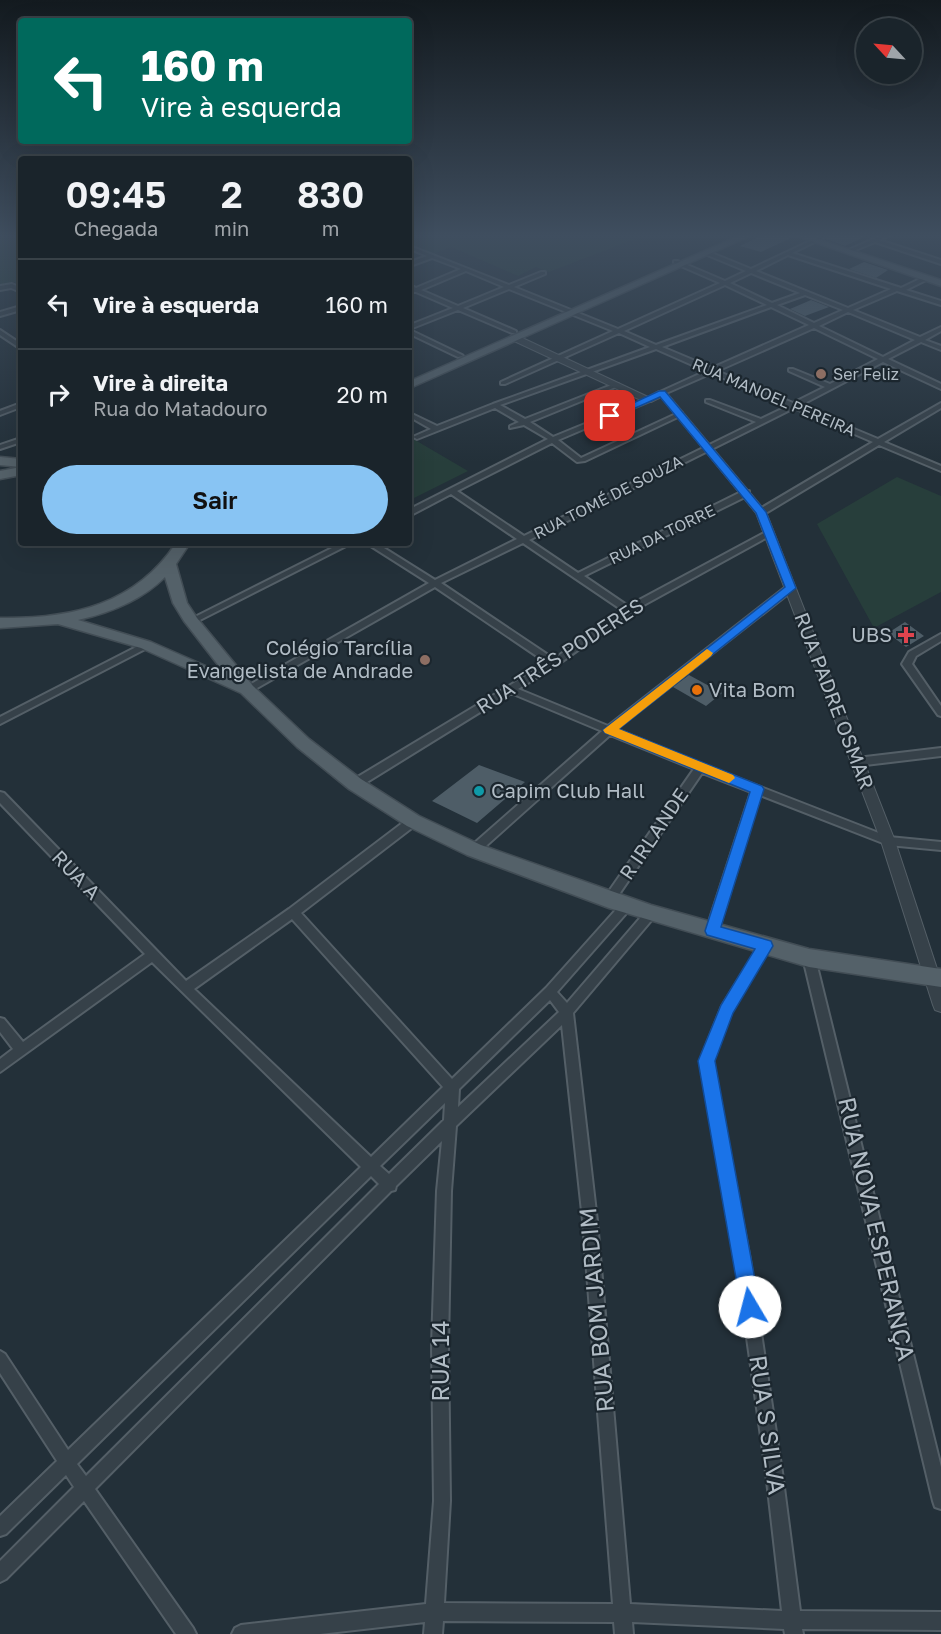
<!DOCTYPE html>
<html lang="pt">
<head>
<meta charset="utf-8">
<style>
  body { margin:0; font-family:"Golos Text",sans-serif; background:#232c33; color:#f1f3f6; height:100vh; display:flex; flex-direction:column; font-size:22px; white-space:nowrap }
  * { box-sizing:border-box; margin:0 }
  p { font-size:20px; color:#9fa4a9 }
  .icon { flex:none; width:33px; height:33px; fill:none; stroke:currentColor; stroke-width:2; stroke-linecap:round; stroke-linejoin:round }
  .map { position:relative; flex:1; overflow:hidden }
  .details { position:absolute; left:18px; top:156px; width:394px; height:390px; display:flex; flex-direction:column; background:#1a242b; border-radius:6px; box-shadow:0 6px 24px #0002,0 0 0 2px #384147 }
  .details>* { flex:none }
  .top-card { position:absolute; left:18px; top:18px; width:394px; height:126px; border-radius:6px; box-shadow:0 6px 24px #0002,0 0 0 2px #384147; background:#00695c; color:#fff; overflow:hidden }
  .needle { width:39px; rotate:296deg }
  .buttons { position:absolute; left:856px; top:18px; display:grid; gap:12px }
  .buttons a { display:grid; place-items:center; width:66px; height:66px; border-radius:50%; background:#1a242b; box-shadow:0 6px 24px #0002,0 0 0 2px #384147; font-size:30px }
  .pin { position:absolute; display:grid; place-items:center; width:51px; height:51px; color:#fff; margin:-26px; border-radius:12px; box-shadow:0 3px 9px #0006 }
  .me { position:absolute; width:66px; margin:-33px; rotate:352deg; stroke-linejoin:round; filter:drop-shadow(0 0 4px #0008) }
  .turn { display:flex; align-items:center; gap:21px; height:126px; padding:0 24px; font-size:27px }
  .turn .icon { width:78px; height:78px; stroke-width:2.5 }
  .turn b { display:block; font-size:42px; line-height:51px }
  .eta { display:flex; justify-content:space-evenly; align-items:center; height:102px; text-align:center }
  .eta b { font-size:36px; font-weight:600; line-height:42px }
  .action { display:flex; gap:12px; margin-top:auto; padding:12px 24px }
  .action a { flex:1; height:69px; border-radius:36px; background:#88c4f3; color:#111; font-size:24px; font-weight:600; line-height:69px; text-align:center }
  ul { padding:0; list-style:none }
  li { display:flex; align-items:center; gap:18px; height:90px; padding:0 24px; border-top:2px solid #384147 }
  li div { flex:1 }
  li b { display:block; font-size:22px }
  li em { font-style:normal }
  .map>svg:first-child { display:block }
</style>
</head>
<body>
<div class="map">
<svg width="941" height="1634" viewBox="0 0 941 1634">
  <rect width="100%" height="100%" fill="#233039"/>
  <!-- green -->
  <path fill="#273e3b" d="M0,234H21V285L14,282L0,285Z
    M422,234H648L549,272L536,267L518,276L451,247L433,254L410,244L424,237L419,235Z
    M410,437L468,471L410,500Z
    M897,477L941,496V592L874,628L817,524Z"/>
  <!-- building -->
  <path fill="#4e5d67" d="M765,234H789L793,237L761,252L740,246Z
    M833,234H870L845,246L826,239Z
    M864,262L888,270L876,278L849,269Z
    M811,300L829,307L805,316L790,309Z
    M905,622L924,636L906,647L888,633Z
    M689,675L722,693L706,706L673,687Z
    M479,765L525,782L477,823L432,801Z"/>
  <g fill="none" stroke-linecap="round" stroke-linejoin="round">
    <defs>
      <path id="minor" d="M410,234H415L410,236Z
        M825,234H831L792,253L901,288L924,277H928V279L906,290L941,301V305L897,291L853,310L920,337L941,327V331L925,340L941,346V350L921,342L888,359L941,384V389L883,362L799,406L878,439L941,403V408L884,442L941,466V471L879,445L764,514H758V510L873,442L794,408L529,540L578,573L743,491H749V495L584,576L628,606L766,532H772L773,534L631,612L557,665L518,689L608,726L787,586H793V590L616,729L704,765L889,837L941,842V850L888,845L760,795L718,931L716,934L712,936L708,934L706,931L751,792L702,773L613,903L609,905L605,903L603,900L605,897L694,769L610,735L478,853H470L469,850L470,847L602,731L511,693L359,787H351L350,784L351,781L547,663L435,587L250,692H244L242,690L244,688L429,583L366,543H376L435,580L517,539L451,494L413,514H410V509L548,439L524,425L510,428V426L519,422L495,408L417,439L413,437L415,436L431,429L410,417V413L437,426L493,404L650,347L619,333L505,384H501V382L613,331L509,289L463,308L516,331V333H512L458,310L410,329V325L453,308L416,292H411L410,285L416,288L461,269L432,258L410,266V262L427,256L410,249V246L509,285L541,272H545V274L514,287L618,329L720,283L674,263V261H678L725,281L746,271L705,254V252H709L751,269ZM788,255L891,289L848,308L756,271ZM466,271L504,287L458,306L421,290ZM751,273L800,293L772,303L730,283ZM725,285L767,305L656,345L624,331ZM805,295L843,310L814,323L777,305ZM771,307L809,325L712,368L662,347ZM848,312L915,340L883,357L819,326ZM814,328L878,359L830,384L793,369H789V371L825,387L793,403L717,371ZM656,349L706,371L660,392V394H664L712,373L788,406L761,419L710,400H706V402L756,422L524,536L457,491L552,443L577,462L585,461L682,415V413H678L581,458L558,440L650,401V399H646L553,437L530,422L618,386V384H614L525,419L500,405ZM523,543L622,610L554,659L441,583Z
        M885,234H892L879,240L941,260V264L875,242L851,252L846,251Z
        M12,284L21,288V292L11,288L0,290V286Z
        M21,306V310L0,316V312Z
        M0,330L21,344V349L0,335Z
        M410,330L462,355L463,356L458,357L410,334Z
        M21,403V407L0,415V411Z
        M21,438V442L0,449V445Z
        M342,543H352L194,623L191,624L187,621Z
        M941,634V641L916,656L912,664L941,706V716L938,715L902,664L909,652Z
        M146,642L149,643V647L0,724V717Z
        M941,748V756L857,766L852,762L857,758Z
        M0,792L4,793L186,981L289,909L409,818H417L418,821L417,824L301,913L452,1079L546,988L622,903L626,901L630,903L632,906L630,909L557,992L567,1003L647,910L651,908L655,910L657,913L655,916L573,1013L597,1221L630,1604L782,1611L766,1472L736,1260L700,1061L722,1006L761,943L765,941L769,943L771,946L769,949L731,1012L712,1061L750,1260L782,1472L800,1611L941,1612V1630L802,1629L803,1634H785L784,1629L632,1622L633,1634H615L614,1622L443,1621L442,1634H424L425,1622L320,1634H232L235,1628L241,1625L426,1604L434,1501L432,1345L437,1191L442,1141L396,1186L395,1190L391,1191L95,1489L193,1628L196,1634H176L84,1501L6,1579L0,1582V1561L74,1487L66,1475L6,1534L0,1536V1516L57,1461L0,1373V1351L5,1354L68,1450L361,1167L152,962L0,1072V1059L13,1049L0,1032V1018L4,1019L23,1042L145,954L0,803ZM292,919L443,1087L371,1157L194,989ZM550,1000L559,1012L458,1107L459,1089ZM562,1025L583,1221L613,1604L444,1603L450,1501L448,1345L451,1191L456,1126ZM445,1103L444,1120L389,1174L380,1166ZM371,1176L379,1184L86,1476L77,1464Z
        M809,953L813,954L815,958L941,1467V1509L935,1507L933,1501L803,958L805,954Z"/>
      <path id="tertiary" d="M512,336H518L648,397L659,391H665L766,512L895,841L941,981V1012L935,1010L933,1005L881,841L756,513L661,397L651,402H645L512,340Z"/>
      <path id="primary" d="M743,234H754L410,388V381Z
        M791,234H803L941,280V286Z
        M0,457L21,459V467L0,465Z
        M21,467V475L0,479V471Z
        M176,543H190L176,564L187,603L197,618L253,686L309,739L361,779L419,816L481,845L651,905L809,949L941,969V987L809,967L609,908L467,855L407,826L349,789L297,747L241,693L141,648L58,624L0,628V618C71,619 135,605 176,543ZM165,577L173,603L184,621L226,675L151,642L78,620C110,613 142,600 165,577Z"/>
    </defs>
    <!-- minor casing -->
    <use href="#minor" stroke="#545f67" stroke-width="4"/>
    <!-- tertiary casing -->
    <use href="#tertiary" stroke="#545f67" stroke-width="2"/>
    <!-- primary casing -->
    <use href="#primary" stroke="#424d55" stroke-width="3"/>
    <!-- minor -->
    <use href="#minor" fill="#364149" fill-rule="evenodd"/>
    <!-- tertiary -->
    <use href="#tertiary" fill="#364149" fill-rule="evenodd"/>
    <!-- primary -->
    <use href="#primary" fill="#546169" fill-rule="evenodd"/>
  </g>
  <!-- sky -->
  <linearGradient id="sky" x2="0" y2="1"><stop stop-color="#131a1f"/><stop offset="0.51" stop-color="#3f4e5f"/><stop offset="1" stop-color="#3f4e5f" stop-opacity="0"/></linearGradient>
  <rect width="941" height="462" fill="url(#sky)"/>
  <!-- route -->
  <path fill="#1a73e8" stroke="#114b97" stroke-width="1.5" d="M659,391H665L766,512L796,588L619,729L762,786L764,789L721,927L771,941L773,946L733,1013L715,1061L760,1307L757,1314L750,1317L743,1314L741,1307L698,1061L721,1005L755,949L707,935L705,931L750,792L605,733L603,730L785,587L756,513L660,397L613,418L605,416Z"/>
  <!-- slow -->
  <path fill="#f59e0b" d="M707,649L713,653L711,656L619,729L733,775L735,778L729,783L605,733L603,730Z"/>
  <!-- markers -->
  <g fill="#8d6e63" stroke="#1b262e" stroke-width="2">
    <circle cx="821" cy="374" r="6"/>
    <circle cx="425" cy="660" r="6"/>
  </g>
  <path fill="#e0444e" stroke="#1b262e" stroke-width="2" d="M903 626h6v6h6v6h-6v6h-6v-6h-6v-6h6z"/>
  <circle fill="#e8710a" stroke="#1b262e" stroke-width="2" cx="697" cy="690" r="6"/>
  <circle fill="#0f9aa8" stroke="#1b262e" stroke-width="2" cx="479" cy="791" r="6"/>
  <g text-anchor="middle" stroke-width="4.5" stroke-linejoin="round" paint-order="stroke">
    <!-- far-poi labels -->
    <g font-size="16" fill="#b1bcc5" stroke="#1b262e" text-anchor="start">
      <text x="833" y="380">Ser Feliz</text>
    </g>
    <!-- far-street labels -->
    <g font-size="16" fill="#b1bcc5" stroke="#1b262e">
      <text transform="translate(774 397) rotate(23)" y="6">RUA MANOEL PEREIRA</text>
      <text transform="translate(608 497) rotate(-27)" y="6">RUA TOMÉ DE SOUZA</text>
      <text transform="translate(662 534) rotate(-26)" y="6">RUA DA TORRE</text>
    </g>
    <!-- poi labels -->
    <g font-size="20" fill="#b1bcc5" stroke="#1b262e" text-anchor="end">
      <text x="892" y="642">UBS</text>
      <text x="413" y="655">Colégio Tarcília<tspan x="413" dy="23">Evangelista de Andrade</tspan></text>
      <text x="709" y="697" text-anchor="start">Vita Bom</text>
      <text x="491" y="798" text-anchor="start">Capim Club Hall</text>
    </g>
    <!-- street labels -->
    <g font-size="20" fill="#b1bcc5" stroke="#1b262e">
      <text transform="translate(560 656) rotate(-33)" y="7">RUA TRÊS PODERES</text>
      <text transform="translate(834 701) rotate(69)" y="7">RUA PADRE OSMAR</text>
      <text transform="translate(654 834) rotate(-56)" y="7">R IRLANDE</text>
      <text transform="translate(76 875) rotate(46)" y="7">RUA A</text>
    </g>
    <!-- near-street labels -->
    <g font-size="24" fill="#b1bcc5" stroke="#1b262e">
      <text transform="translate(876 1229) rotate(77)" y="8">RUA NOVA ESPERANÇA</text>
      <text transform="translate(597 1310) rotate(-95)" y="8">RUA BOM JARDIM</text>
      <text transform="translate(441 1361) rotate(-90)" y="8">RUA 14</text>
      <text transform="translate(767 1425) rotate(82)" y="8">RUA S SILVA</text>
    </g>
  </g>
</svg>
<div class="buttons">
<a><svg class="needle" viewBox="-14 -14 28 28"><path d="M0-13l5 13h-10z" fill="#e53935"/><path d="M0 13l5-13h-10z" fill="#9fa4a9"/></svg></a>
</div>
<div class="pin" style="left:610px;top:416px;background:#d93025"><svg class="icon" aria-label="arrive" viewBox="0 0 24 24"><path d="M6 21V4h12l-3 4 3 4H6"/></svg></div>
<svg class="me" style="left:750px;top:1307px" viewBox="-20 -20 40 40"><circle r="19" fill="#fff"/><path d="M0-13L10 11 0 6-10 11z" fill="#1a73e8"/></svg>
<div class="top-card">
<div class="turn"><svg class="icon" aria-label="left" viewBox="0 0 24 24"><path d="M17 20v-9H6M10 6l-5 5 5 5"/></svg><div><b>160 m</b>Vire à esquerda</div></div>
</div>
<section class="details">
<div class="eta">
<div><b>09:45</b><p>Chegada</p></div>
<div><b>2</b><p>min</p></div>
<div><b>830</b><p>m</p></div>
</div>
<ul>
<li><svg class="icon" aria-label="left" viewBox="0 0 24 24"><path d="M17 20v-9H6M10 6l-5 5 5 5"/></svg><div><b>Vire à esquerda</b></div><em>160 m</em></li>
<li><svg class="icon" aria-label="right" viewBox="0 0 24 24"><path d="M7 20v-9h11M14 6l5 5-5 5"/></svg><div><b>Vire à direita</b><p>Rua do Matadouro</p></div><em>20 m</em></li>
</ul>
<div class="action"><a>Sair</a></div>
</section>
</div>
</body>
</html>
